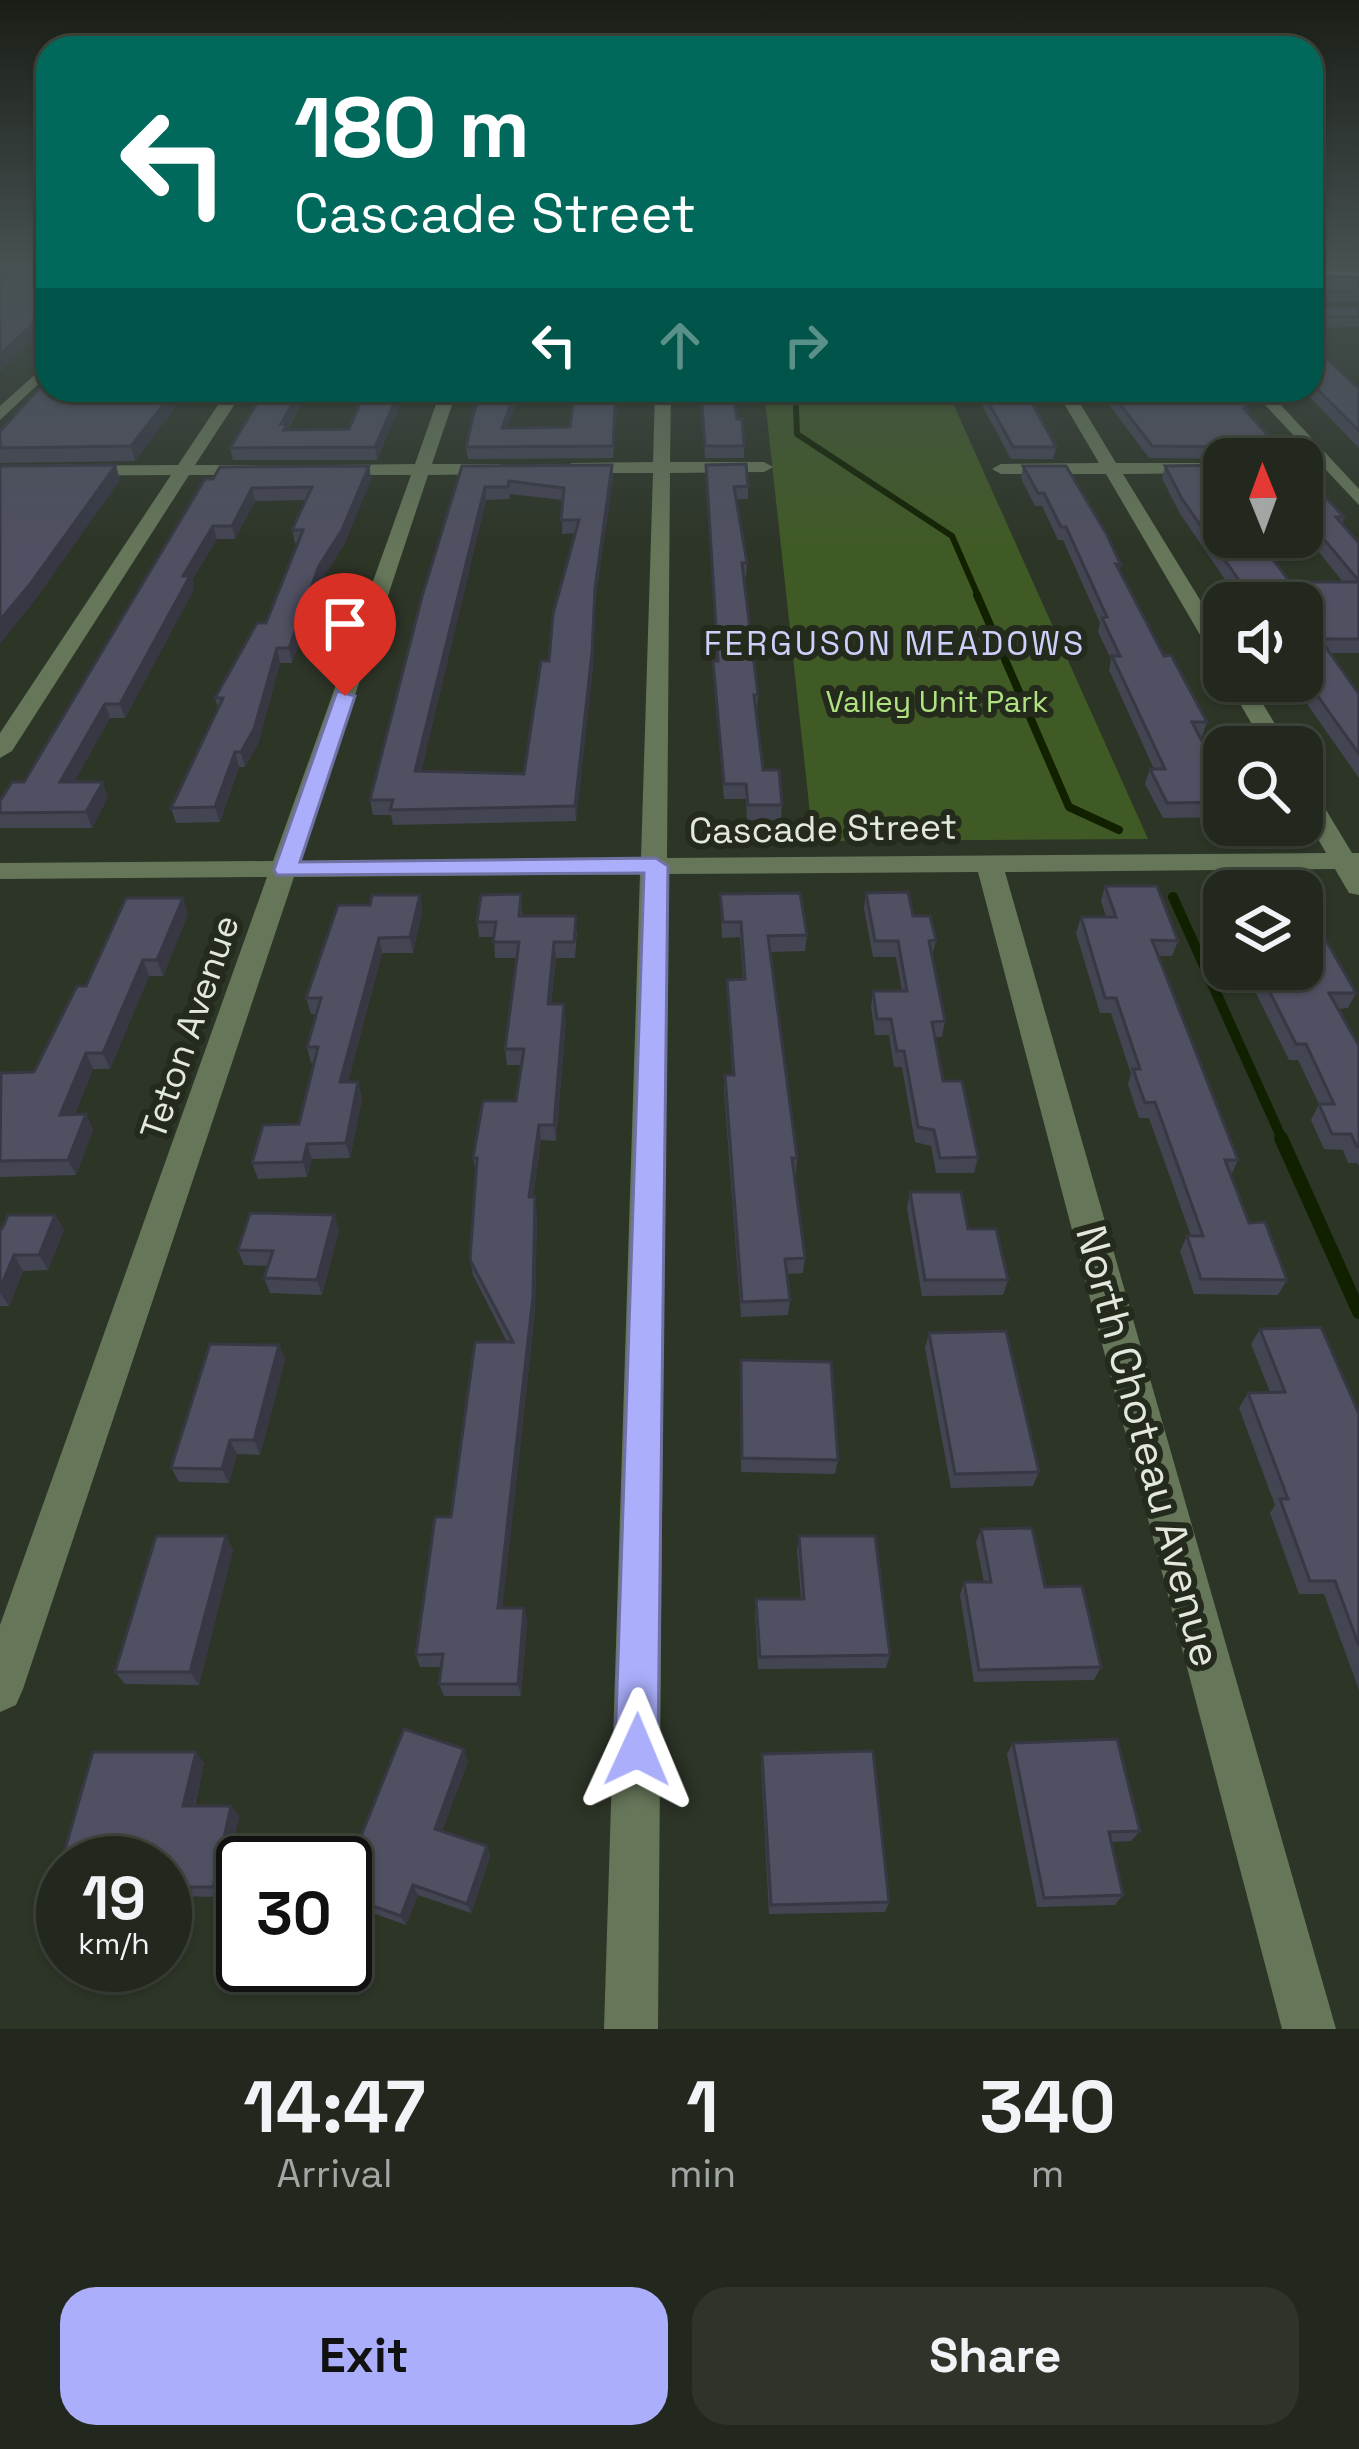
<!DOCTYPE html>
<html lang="en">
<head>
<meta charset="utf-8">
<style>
  body { margin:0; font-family:"Space Grotesk",sans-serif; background:#2e342a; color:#f1f3f6; height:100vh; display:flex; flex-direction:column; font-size:45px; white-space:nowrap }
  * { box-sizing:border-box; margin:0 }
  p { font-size:39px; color:#a2a6a4 }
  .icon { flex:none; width:66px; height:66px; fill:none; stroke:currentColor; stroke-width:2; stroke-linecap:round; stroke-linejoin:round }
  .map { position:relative; height:2029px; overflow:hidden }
  .sheet { display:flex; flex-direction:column; background:#22281d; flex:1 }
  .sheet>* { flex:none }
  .guide { position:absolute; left:36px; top:36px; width:1287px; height:366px; border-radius:36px; box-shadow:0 3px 9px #0004,0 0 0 3px #3f443b; background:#00695c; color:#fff; overflow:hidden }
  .needle { width:78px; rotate:359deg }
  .controls { position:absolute; left:1203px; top:438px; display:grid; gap:24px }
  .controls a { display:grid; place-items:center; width:120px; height:120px; border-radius:24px; background:#22281d; box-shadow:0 3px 9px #0004,0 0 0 3px #3f443b; font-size:60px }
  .speed { position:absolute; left:36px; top:1836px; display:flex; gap:24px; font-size:60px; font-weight:700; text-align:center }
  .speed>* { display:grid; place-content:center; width:156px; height:156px; border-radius:50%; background:#22281d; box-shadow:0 3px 9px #0004,0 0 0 3px #3f443b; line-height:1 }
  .speed small { font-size:30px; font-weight:400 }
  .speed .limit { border:6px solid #111; border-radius:18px; background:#fff; color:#111 }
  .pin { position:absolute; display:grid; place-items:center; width:102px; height:102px; color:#fff; margin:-123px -51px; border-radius:50% 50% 50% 0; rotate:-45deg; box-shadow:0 0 12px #0007 }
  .pin .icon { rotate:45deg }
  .me { position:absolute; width:132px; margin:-66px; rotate:1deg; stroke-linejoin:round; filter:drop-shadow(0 0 9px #0008) }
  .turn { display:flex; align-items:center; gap:42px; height:252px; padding:0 60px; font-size:54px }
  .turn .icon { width:156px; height:156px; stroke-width:2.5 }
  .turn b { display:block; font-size:84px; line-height:102px }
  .lanes { display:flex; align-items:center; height:114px; padding:0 60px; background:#0003; justify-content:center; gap:60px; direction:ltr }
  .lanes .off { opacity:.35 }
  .eta { display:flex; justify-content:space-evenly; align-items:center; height:204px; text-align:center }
  .eta b { font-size:72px; font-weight:700; line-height:84px }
  .cta { display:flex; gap:24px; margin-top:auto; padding:24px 60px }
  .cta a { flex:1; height:138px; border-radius:36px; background:#abaffb; color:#111; font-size:48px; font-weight:700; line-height:138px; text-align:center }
  .cta a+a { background:#2e342a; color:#f1f3f6 }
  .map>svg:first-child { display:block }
</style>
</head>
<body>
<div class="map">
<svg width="1359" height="2029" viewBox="0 0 1359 2029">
  <rect width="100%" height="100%" fill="#2d3527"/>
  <!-- green -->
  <path fill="#405a26" d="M764,390H947L1148,839L813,841Z"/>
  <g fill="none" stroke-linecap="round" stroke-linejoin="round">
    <!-- stream-far4 -->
    <path stroke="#112100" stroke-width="4.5" d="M786,390L796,397V411"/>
    <!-- stream-far3 -->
    <path stroke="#112100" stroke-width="6" d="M796,408L797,434L952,536L979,598"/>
    <!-- stream-far2 -->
    <path stroke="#112100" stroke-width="8" d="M977,595L1069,807L1119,830"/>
    <!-- stream-far1 -->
    <path stroke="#112100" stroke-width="10" d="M1173,897L1283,1141"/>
    <!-- stream -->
    <path stroke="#112100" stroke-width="14" d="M1281,1138L1359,1312"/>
    <!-- minor -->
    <path fill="#667659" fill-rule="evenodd" d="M48,363V375L0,420V406Z
      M228,390H244L195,465H254L263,470L254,475H189L12,751L0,758V733L171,475L0,476V466L178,465Z
      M441,390H457L432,464H500L509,469L500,474L428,475L300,861L641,858L653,473H572L563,468L572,463L653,462L655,390H671L670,462H764L773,467L764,472L670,473L667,858L1326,853L1302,811V783L1311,785L1352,853H1359V895L1349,893L1335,869L1005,872L1336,2029H1282L978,872L667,874L658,2029H604L640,874L294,877L23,1689L16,1705L0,1712V1625L267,877L0,879V863L273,861L411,475H332L323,470L332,465L415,464Z
      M1056,390H1072L1116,463H1224V473L1123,474L1224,639V663L1213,657L1106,474H1001L992,469L1001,464L1099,463Z
      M1251,390H1267L1359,489V505Z
      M1227,681H1249L1289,747H1265Z"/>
    <!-- major -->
    <path fill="#99b97d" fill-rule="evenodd" d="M1311,269H1359V277H1311Z"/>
  </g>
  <!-- wall -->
  <path fill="#444553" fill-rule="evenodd" d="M0,264H48V325L44,275L46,270L0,271Z
    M1311,276L1359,277V302H1312L1311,307L1359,308V327L1311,328Z
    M1311,344L1359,389V448L1303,390H1311Z
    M188,390L135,461L0,463V431Z
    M265,390H308L288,430L349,429L406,390L377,460H233L230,448Z
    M618,390L613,458L468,459L466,447L485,398L507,428L570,427L585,397Z
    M700,390H732L744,446V458H705Z
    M981,390H1025L1056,447L1053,459H1011L983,407L985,397Z
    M1098,390H1232L1248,409L1247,412L1290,459L1149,458Z
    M706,465L748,486V499H736L747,563L746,577H744L758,695L757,710H755L763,770L782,805L781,820H747L746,799H724L713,675V661H717Z
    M369,466L371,479L345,543L322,579L292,663H280L258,744L245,767H239L220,822L176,823L171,808L218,708L215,698L266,623L297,543H295L292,530L306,500L255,501L235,539H217L192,580L194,589L125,718H110L74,782L108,797L92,828H0V801L24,782L205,479Z
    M462,466L613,478L595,602L593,667L576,821L393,825L391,815H373L370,800ZM510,494L563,500L562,534L576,533L524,774L421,771L486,500L509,499Z
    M1023,466L1121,565L1119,570L1164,656L1207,722L1202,737H1199L1224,784V817L1163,818L1145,784L1150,769H1154L1109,670L1111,659L1098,632L1100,623L1063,540H1058L1042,506H1035L1021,478Z
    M1165,466L1224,537L1290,582H1343L1302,531V472L1344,517L1342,524L1359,543V653H1330L1359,694V778L1291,681H1302V603H1241L1179,512L1162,478Z
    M1105,886L1178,941L1172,956H1158L1238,1160L1231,1176L1249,1223L1287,1280L1278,1295L1194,1294L1180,1251L1187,1236H1191L1149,1118H1139L1128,1084L1131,1074L1111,1013H1100L1076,933L1081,917H1106L1101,901Z
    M866,893L913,916L936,940L932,956L945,1021L942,1037H935L943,1081L978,1157L974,1173H936L931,1146L915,1142L902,1067H894L889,1035H875L871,1007L873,991H902L896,957H873L864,908Z
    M521,894L522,916L577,931L575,958H556L551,1004L566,1020L556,1141L541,1140L533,1197L537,1213L535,1311L502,1608H524L527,1621L521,1696H444L439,1684L442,1667H420L416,1655L451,1517L507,1342L473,1275L470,1260L476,1173L473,1158L516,1101L521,1065H507L505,1049L517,958H495L494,937H479L477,922Z
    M720,894L807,935L805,951L770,952L797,1158L796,1174H794L805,1258L803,1273L787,1274L790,1300L788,1315L741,1317L724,1091L725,1075H732L727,980L743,979L740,937L722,938Z
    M420,895L422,911L413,953H382L348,1082H358L362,1098L350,1158L312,1159L307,1177L258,1179L252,1163L299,1124L314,1063H311L307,1047L317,1014H311L306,998L370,905Z
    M1222,898H1224V929L1216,914Z
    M188,914L163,976H149L110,1069H93L75,1114H86L93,1130L76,1175L0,1177V1075L34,1072Z
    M1244,969H1302L1356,993L1348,1008L1338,1009L1359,1046V1166L1357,1163H1348L1343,1150L1324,1149L1311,1120L1319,1104L1298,1060H1289Z
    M910,1192L968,1229L1008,1280L1003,1295L922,1296L907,1208Z
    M55,1215L64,1230L48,1270L23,1271L9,1306H0V1229Z
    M334,1215L339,1230L322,1295L270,1293L264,1278L268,1266L244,1265L238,1250Z
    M1260,1329L1359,1414V1690L1324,1594H1299L1270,1513L1275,1505L1239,1408L1248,1393L1270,1392L1251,1344Z
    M929,1333L1039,1472L1033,1486L951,1488L925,1348Z
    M279,1345L285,1360L260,1455L237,1454L229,1483L179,1482L171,1468Z
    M741,1360L838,1460L835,1474L741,1472Z
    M981,1529L1045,1587L1101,1667L1094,1680L974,1682L960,1595L964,1582H984L976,1542Z
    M226,1536L233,1550L199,1685L125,1684L115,1672Z
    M799,1536L890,1655L886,1668L758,1669L755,1612L756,1599H801L797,1550Z
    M1013,1743L1140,1831L1131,1841L1111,1842L1123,1895L1115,1905L1037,1907L1007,1754Z
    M762,1754L889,1902L885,1912L769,1914L761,1765Z
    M468,1761L442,1831L487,1846L490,1856L471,1913L418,1895L406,1925L345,1903V1896Z
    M204,1763L195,1806L239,1816L222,1897L165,1896V1863H76L64,1853Z"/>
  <!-- shaded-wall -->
  <path fill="#373844" d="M48,309V325L0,372V355Z
    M175,390H188L135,461L131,446Z
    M300,390H308L288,428L290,436L281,424Z
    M400,390H406L377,460L375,447Z
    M516,390H521L503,440L502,428Z
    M116,465L120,480L36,599L0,644V620Z
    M612,465L613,478L595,602L593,667L576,821L575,806L595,589Z
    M369,466L371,479L345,543L322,579L292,663L289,648L319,566Z
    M485,487L486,500L418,786L415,771Z
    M252,488L255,501L235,539L232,526Z
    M213,526L217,539L192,580L194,589L125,718L120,704L183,576Z
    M277,648L280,663L258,744L245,767L241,752Z
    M105,704L110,718L66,797L60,782Z
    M235,752L239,767L220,822L215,807Z
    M103,782L108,797L92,828L86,812Z
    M420,895L422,911L413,953L410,937Z
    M183,898L188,914L163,976L157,960Z
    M379,938L382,953L344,1098L340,1082Z
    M554,942L556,958L549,1020L548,1004Z
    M143,960L149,976L110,1069L103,1053Z
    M564,1004L566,1020L556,1141L554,1125Z
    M86,1053L93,1069L68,1131L60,1115Z
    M358,1082L362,1098L350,1158L346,1143Z
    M86,1114L93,1130L76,1175L68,1160Z
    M539,1125L541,1140L531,1213L529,1197Z
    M307,1144L312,1159L307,1177L303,1162Z
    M535,1197L537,1213L535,1311L501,1621L498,1608Z
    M55,1215L64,1230L48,1270L39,1255Z
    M334,1215L339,1230L322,1295L317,1280Z
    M14,1255L23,1271L9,1306L0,1293V1289Z
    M279,1345L285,1360L260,1455L254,1440Z
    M230,1440L237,1454L229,1483L222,1469Z
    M226,1536L233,1550L199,1685L190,1672Z
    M524,1608L527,1621L521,1696L518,1684Z
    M464,1749L468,1761L439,1839L435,1829Z
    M196,1752L204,1763L192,1816L183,1806Z
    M231,1806L239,1816L222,1897L213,1887Z
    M487,1846L490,1856L471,1913L467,1904Z
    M413,1885L418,1895L406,1925L401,1916Z"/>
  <!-- building -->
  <path fill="#4f5061" stroke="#373844" stroke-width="3" fill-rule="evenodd" d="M48,265V309L0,355V274L44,275Z
    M1311,276L1359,277V291H1314L1311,307L1359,308V317H1311Z
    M1311,344L1359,389V431L1311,383Z
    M47,380L48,390H175L131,446L0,448V431Z
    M265,390H300L281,424H287L284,430L349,429L366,390H400L375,447L230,448Z
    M487,390H516L502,428L570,427L574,397H585L586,390H616L613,446L466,447L474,412L480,398H485Z
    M701,390H732L737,419H742L744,446H705Z
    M989,390H1025L1056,447H1013L985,396H992Z
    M1109,390H1232L1248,409H1244L1290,459H1232L1231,447L1152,446Z
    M746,464L748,486L734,487L747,563H742L758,695H754L763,770H779L782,805H748L746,784H724L713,661H718L706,465Z
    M116,465L31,583L0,620V466Z
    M612,465L595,589L592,653L575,806L390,810L393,800H370L423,593L462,466ZM509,481L564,488L561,520H579L553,614L549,661H541L524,774L415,771L485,487H508Z
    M1224,465V537H1256L1290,582H1359V639H1320L1359,694V754L1302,674V603H1255L1182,499L1165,466Z
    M369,466L342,530L319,566L289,648H277L254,729L241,752H235L215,807L171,808L223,698H215L257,623H266L303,530H292L312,487L252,488L232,526H213L183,576H190L120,704H105L60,782H103L86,812L0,813V801L12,782H24L205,479H213L220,467Z
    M1023,466H1066L1107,535L1121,565L1116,564L1164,656L1171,655L1207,722H1192L1224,784V802L1167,803L1150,769H1165L1112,656H1120L1102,618L1107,617L1066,527H1061L1044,493H1038Z
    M1302,472L1344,517H1336L1359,543V581L1302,513Z
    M1105,886H1157L1178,941L1152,940L1238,1160H1225L1249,1223L1265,1222L1287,1280L1201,1279L1187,1236H1203L1155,1102L1145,1103L1133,1069H1140L1116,998H1105L1081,917H1116Z
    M908,892L913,916H930L936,940L929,941L945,1021L932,1022L943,1081H962L978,1157L940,1158L934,1130L918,1127L904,1051H897L891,1019H877L873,991H907L898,941H875L866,893Z
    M800,893L807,935L768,936L797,1158H792L805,1258L785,1259L790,1300L742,1302L725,1075H734L727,980L745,979L741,922H723L720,894Z
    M521,894L519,916H576L574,942H554L548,1004H564L554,1125H539L529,1197H535L533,1296L498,1608H524L518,1684H439L443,1654L416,1655L435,1517H451L475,1342H513L470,1260L477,1158H473L483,1101H516L524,1049H505L519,942H493L496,922H477L481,895Z
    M372,895H420L410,937L379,938L340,1082H358L346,1143L307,1144L303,1162L252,1163L263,1125L299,1124L318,1047H307L321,998H306L338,905H370Z
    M126,898H183L157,960H143L103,1053H86L60,1115L86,1114L68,1160L0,1161L1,1073L34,1072L77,986H86Z
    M1302,921H1315L1356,993H1329L1359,1046V1147H1357L1351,1134H1332L1319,1104H1334L1306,1044H1296L1258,969H1302Z
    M910,1192H961L968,1229H996L1008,1280H925Z
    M250,1213L334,1215L317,1280L264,1278L273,1251L238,1250Z
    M8,1215H55L39,1255H14L0,1289V1229H2Z
    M1321,1327L1359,1414V1646L1335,1581H1310L1280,1499H1288L1248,1393L1285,1392L1260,1329Z
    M1006,1331L1039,1472L955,1474L929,1333Z
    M210,1344L279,1345L254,1440H230L222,1469L171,1468Z
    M741,1360L831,1362L838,1460L742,1458Z
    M1032,1528L1045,1587L1082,1586L1101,1667L979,1670L964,1582H991L981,1529Z
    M156,1536H226L190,1672H115Z
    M799,1536H875L890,1655L760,1657L756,1599H804Z
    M404,1729L464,1749L435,1829L487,1846L467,1904L413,1885L401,1916L345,1896V1876Z
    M1117,1739L1140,1831L1109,1832L1123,1895L1044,1898L1013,1743Z
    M873,1751L889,1902L771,1905L762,1754Z
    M93,1752H196L183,1806H231L213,1887H165V1863H130L133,1853H64Z"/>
  <!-- sky -->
  <linearGradient id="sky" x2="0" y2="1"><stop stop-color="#191d15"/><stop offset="0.48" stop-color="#465152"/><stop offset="1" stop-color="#465152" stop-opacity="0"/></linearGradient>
  <rect width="1359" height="548" fill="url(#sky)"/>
  <!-- route -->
  <path fill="#abaffb" stroke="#6f72a3" stroke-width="3" d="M337,691L355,696L300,862L656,858L668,866L658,1750L652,1765L637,1771L622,1765L615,1750L644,873L277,875L274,870Z"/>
  <g text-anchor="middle" stroke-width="12" stroke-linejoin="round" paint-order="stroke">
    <!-- far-park labels -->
    <g font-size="30" fill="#b0e281" stroke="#242b1d">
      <text x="937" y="712">Valley Unit Park</text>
    </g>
    <!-- far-neighbourhood labels -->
    <g font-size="33" letter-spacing="3" fill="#ccd0fb" stroke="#242b1d">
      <text x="895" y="655">FERGUSON MEADOWS</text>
    </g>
    <!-- street labels -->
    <g font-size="36" fill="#e3e8df" stroke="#242b1d">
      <text transform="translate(823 828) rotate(-1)" y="13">Cascade Street</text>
      <text transform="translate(189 1027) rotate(-71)" y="13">Teton Avenue</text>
    </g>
    <!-- near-street labels -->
    <g font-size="42" fill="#e3e8df" stroke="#242b1d">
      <text transform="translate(1149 1446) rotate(75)" y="15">North Choteau Avenue</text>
    </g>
  </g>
</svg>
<div class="controls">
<a><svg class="needle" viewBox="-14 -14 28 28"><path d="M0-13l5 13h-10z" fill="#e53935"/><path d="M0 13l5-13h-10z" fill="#a2a6a4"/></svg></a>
<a><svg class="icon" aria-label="sound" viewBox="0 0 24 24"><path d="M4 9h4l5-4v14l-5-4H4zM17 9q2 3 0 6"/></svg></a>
<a><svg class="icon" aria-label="search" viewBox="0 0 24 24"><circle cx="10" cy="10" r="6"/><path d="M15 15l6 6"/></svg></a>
<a><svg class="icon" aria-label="layers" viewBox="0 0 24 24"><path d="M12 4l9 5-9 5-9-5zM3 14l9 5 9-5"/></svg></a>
</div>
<div class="speed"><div>19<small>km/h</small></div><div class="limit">30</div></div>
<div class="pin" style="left:345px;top:696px;background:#d93025"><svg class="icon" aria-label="arrive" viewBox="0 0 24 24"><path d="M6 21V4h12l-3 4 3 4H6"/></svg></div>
<svg class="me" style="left:637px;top:1750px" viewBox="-20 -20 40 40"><path d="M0-17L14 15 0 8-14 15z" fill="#abaffb" stroke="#fff" stroke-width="4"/></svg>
<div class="guide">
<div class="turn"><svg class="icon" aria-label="left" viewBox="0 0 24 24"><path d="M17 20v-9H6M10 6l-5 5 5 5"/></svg><div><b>180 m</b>Cascade Street</div></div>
<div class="lanes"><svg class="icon" aria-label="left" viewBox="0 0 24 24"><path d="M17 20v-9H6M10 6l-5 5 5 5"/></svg><svg class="icon off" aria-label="ahead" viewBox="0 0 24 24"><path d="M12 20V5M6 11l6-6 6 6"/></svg><svg class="icon off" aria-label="right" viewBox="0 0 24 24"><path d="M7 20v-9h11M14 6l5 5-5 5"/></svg></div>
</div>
</div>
<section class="sheet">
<div class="eta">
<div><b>14:47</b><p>Arrival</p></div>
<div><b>1</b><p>min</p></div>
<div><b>340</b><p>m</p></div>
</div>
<div class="cta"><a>Exit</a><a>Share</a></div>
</section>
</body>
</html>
